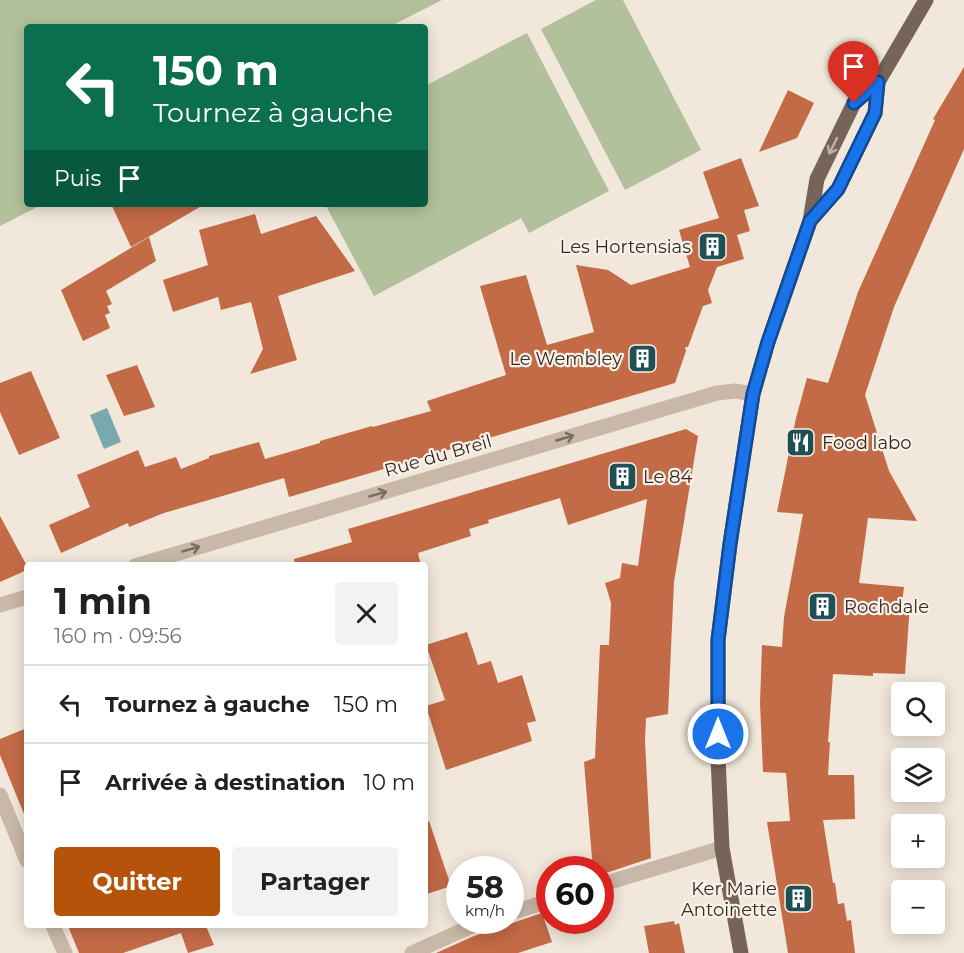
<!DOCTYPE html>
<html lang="fr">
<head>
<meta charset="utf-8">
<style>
  body { margin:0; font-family:Montserrat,sans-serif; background:#f2f2f2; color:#202124; height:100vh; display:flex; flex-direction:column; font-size:22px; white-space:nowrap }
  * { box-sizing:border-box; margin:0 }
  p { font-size:20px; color:#757577 }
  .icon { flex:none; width:33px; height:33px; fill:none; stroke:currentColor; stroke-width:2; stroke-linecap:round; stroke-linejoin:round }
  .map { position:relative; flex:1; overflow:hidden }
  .details { position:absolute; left:24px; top:562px; width:404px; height:366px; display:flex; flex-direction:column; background:#fff; border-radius:6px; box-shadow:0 3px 15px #0003 }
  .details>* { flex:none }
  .top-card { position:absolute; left:24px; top:24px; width:404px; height:183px; border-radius:6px; box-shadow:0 3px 15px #0003; background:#0b6e4f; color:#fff; overflow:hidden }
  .tools { position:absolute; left:891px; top:682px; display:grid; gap:12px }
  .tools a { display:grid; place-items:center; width:54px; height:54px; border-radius:6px; background:#fff; box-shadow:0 3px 15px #0003; font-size:30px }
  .speed { position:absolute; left:446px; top:856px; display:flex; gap:12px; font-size:30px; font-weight:700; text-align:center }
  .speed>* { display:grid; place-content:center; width:78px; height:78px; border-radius:50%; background:#fff; box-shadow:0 3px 15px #0003; line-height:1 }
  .speed small { font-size:15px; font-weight:400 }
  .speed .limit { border:9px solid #d22; background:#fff; color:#111 }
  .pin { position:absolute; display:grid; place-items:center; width:51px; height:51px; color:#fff; margin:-62px -26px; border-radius:50% 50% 50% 0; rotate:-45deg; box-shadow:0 0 6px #0007 }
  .pin .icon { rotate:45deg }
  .me { position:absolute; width:66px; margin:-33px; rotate:0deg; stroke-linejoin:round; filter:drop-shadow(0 0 4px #0008) }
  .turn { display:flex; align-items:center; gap:21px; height:126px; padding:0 30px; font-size:27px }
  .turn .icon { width:78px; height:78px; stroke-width:2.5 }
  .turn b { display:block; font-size:42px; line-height:51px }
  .then { display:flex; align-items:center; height:57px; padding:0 30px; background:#0003; gap:12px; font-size:22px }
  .round { display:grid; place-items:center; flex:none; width:63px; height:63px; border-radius:6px; background:#f2f2f2 }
  .overview { display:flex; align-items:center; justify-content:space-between; height:102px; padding:0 30px }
  h1 { font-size:36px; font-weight:700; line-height:45px }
  .cta { display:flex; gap:12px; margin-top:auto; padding:12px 30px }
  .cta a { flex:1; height:69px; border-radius:6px; background:#b45309; color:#fff; font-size:24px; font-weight:700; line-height:69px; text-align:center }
  .cta a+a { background:#f2f2f2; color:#202124 }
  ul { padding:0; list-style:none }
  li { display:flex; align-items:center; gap:18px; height:78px; padding:0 30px; border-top:2px solid #e0e0e0 }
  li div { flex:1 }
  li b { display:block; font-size:22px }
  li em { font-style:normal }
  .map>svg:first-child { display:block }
</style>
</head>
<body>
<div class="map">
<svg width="964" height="953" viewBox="0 0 964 953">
  <rect width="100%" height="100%" fill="#f1e7da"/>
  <!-- green -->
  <path fill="#b2c09b" d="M0,0H442L389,27H27V204H43L0,226Z
    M596,0H623L701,150L625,190L541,29Z
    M527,33L609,191L529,233L521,218L374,296L325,204H424L425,86Z"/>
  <!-- water -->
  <path fill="#7aa9ad" d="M107,408L121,442L104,449L90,415Z"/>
  <!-- building -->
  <path fill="#c36a46" d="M964,67V149L894,307L865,395L889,471L917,521L868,518L859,583L904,587L902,604H910L905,674L873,673V676L833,674L828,742H830L828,775H854L855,819L823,820L833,883H835L838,904L844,903L847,921L851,920L855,953H788L767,822L790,821L786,773L763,772L760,703L762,645L782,647L784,617L803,514L777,512L796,418L807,378L828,383L858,292L935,120L933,119Z
    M788,90L814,103L797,138L759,152Z
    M741,158L759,206L744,210L750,231L737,235L744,259L717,267L708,290L712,303L703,306L688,347H685L686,351L675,383L289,497L284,478L164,513L129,527L128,523L61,553L49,525L90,507L77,475L138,450L145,467L176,457L181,469L209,458V456L259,442L265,459L320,443V441L372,426L373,427L431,411L427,401L506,375L480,286L526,275L547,345L594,332L576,265L608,270L631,285L690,267L679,230L719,218L703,172Z
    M111,204H205L131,247Z
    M255,214L261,234L316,216L355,271L278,296L297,360L250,374L263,349L251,302L221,310L218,297L173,312L163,280L208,265L199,230Z
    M149,237L156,261L106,291L112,304L107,306L110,313L105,315L110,328L83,341L61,290Z
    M137,365L155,407L124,416L106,375Z
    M31,371L60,438L19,455L0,412V383Z
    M686,429L698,436L674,582L668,714L646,718L645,741L651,858L600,875V870H593L584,762L595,758L600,645H609L611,603L605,583L620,578L622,563L638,566L647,499L568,525L560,498L488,520L489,523L469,529L471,536L418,553L421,566H295L294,559L352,542L348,529Z
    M0,516L27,566V570L0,582Z
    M467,632L478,665L491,661L498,683L522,675L536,721L527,723L532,741L446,770L426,706L445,700L426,645Z
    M27,728V819H26L0,755V739Z
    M429,821L451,886L424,895V822Z
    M542,913L552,942L518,953H436L474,936Z
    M674,921L675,925L679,923L685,953H649L644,926Z
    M68,926H206L214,945L188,953L181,933L123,953H79Z"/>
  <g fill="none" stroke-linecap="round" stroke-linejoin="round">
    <!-- minor -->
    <path stroke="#c9b8a7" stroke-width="15" d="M135,566L717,393L735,391L753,394
      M0,605L27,597
      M0,795L27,861
      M600,885L722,848
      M510,913L549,901
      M53,926L65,953
      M412,953L483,921"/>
    <!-- primary -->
    <path stroke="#776459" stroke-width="15" d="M811,219L838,189L875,113L878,82
      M741,953L722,848L718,757V640L730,544L753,394L768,342L810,221L817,179L854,103L878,82L926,0"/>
  </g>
  <!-- one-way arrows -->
  <defs><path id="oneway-shaft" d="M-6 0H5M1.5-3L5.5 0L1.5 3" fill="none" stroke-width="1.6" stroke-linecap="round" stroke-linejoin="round" transform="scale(1.5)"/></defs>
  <use stroke="#beb2a7" href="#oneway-shaft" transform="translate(833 146) rotate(116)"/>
  <g stroke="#786b61">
    <use href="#oneway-shaft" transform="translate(565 438) rotate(-16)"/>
    <use href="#oneway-shaft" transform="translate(378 494) rotate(-16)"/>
    <use href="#oneway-shaft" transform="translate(191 549) rotate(-16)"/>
  </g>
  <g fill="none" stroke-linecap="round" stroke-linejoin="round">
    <defs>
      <path id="route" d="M718,734V640L730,544L753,394L768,342L810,221L838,189L875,113L878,82L854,103"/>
    </defs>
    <!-- route casing -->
    <use href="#route" stroke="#114b97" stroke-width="15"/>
    <!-- route -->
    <use href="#route" stroke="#1a73e8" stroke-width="10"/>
  </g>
  <!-- icons -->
  <defs>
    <symbol id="building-square" viewBox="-11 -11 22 22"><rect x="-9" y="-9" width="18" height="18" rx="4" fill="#1e5056" stroke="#f9f1e7"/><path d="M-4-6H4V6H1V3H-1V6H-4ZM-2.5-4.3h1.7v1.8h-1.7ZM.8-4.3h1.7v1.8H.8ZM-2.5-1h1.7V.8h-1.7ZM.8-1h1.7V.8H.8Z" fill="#fff"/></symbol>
    <symbol id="restaurant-square" viewBox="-11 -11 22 22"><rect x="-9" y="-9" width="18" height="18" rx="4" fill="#1e5056" stroke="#f9f1e7"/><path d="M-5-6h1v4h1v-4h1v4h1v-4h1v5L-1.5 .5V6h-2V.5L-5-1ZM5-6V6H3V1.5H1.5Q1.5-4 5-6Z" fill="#fff"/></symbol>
  </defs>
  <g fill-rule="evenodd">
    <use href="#building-square" x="696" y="230" width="33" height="33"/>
    <use href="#building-square" x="626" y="342" width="33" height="33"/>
    <use href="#restaurant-square" x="784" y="426" width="33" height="33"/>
    <use href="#building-square" x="606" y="460" width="33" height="33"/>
    <use href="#building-square" x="806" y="590" width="33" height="33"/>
    <use href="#building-square" x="782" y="882" width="33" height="33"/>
  </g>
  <g text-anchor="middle" stroke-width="4.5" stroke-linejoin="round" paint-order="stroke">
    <!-- poi labels -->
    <g font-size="18" fill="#352c27" stroke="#f9f1e7" text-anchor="end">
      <text x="691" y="253">Les Hortensias</text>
      <text x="622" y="365">Le Wembley</text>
      <text x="822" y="449" text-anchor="start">Food labo</text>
      <text x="643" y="483" text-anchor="start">Le 84</text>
      <text x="844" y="613" text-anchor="start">Rochdale</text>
      <text x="777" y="895">Ker Marie<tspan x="777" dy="21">Antoinette</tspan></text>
    </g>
    <!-- street labels -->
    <g font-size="18" fill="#352c27" stroke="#f9f1e7">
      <text transform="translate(438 456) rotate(-16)" y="6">Rue du Breil</text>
    </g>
  </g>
</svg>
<div class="tools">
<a><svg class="icon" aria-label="search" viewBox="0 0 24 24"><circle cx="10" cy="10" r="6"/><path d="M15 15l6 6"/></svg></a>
<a><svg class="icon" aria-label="layers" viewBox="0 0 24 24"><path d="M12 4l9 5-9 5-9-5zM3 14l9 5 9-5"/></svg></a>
<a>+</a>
<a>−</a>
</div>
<div class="speed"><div>58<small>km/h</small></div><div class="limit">60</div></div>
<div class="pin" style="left:854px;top:103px;background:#d93025"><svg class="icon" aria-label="arrive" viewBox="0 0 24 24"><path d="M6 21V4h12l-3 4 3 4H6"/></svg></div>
<svg class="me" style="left:718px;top:734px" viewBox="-20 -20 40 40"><circle r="17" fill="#1a73e8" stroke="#fff" stroke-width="3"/><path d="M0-11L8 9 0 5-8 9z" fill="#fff"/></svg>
<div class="top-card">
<div class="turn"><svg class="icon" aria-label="left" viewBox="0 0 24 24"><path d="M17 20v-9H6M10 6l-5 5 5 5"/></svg><div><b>150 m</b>Tournez à gauche</div></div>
<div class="then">Puis<svg class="icon" aria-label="arrive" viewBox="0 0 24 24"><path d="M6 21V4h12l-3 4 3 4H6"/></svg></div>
</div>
<section class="details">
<div class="overview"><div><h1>1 min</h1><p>160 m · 09:56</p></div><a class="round"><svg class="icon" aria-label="close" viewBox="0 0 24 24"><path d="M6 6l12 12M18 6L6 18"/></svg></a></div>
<ul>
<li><svg class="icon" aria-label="left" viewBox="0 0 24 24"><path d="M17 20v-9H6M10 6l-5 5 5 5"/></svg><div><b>Tournez à gauche</b></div><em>150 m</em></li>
<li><svg class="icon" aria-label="arrive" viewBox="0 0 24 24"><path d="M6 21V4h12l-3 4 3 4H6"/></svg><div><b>Arrivée à destination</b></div><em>10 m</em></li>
</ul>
<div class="cta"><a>Quitter</a><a>Partager</a></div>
</section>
</div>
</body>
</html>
